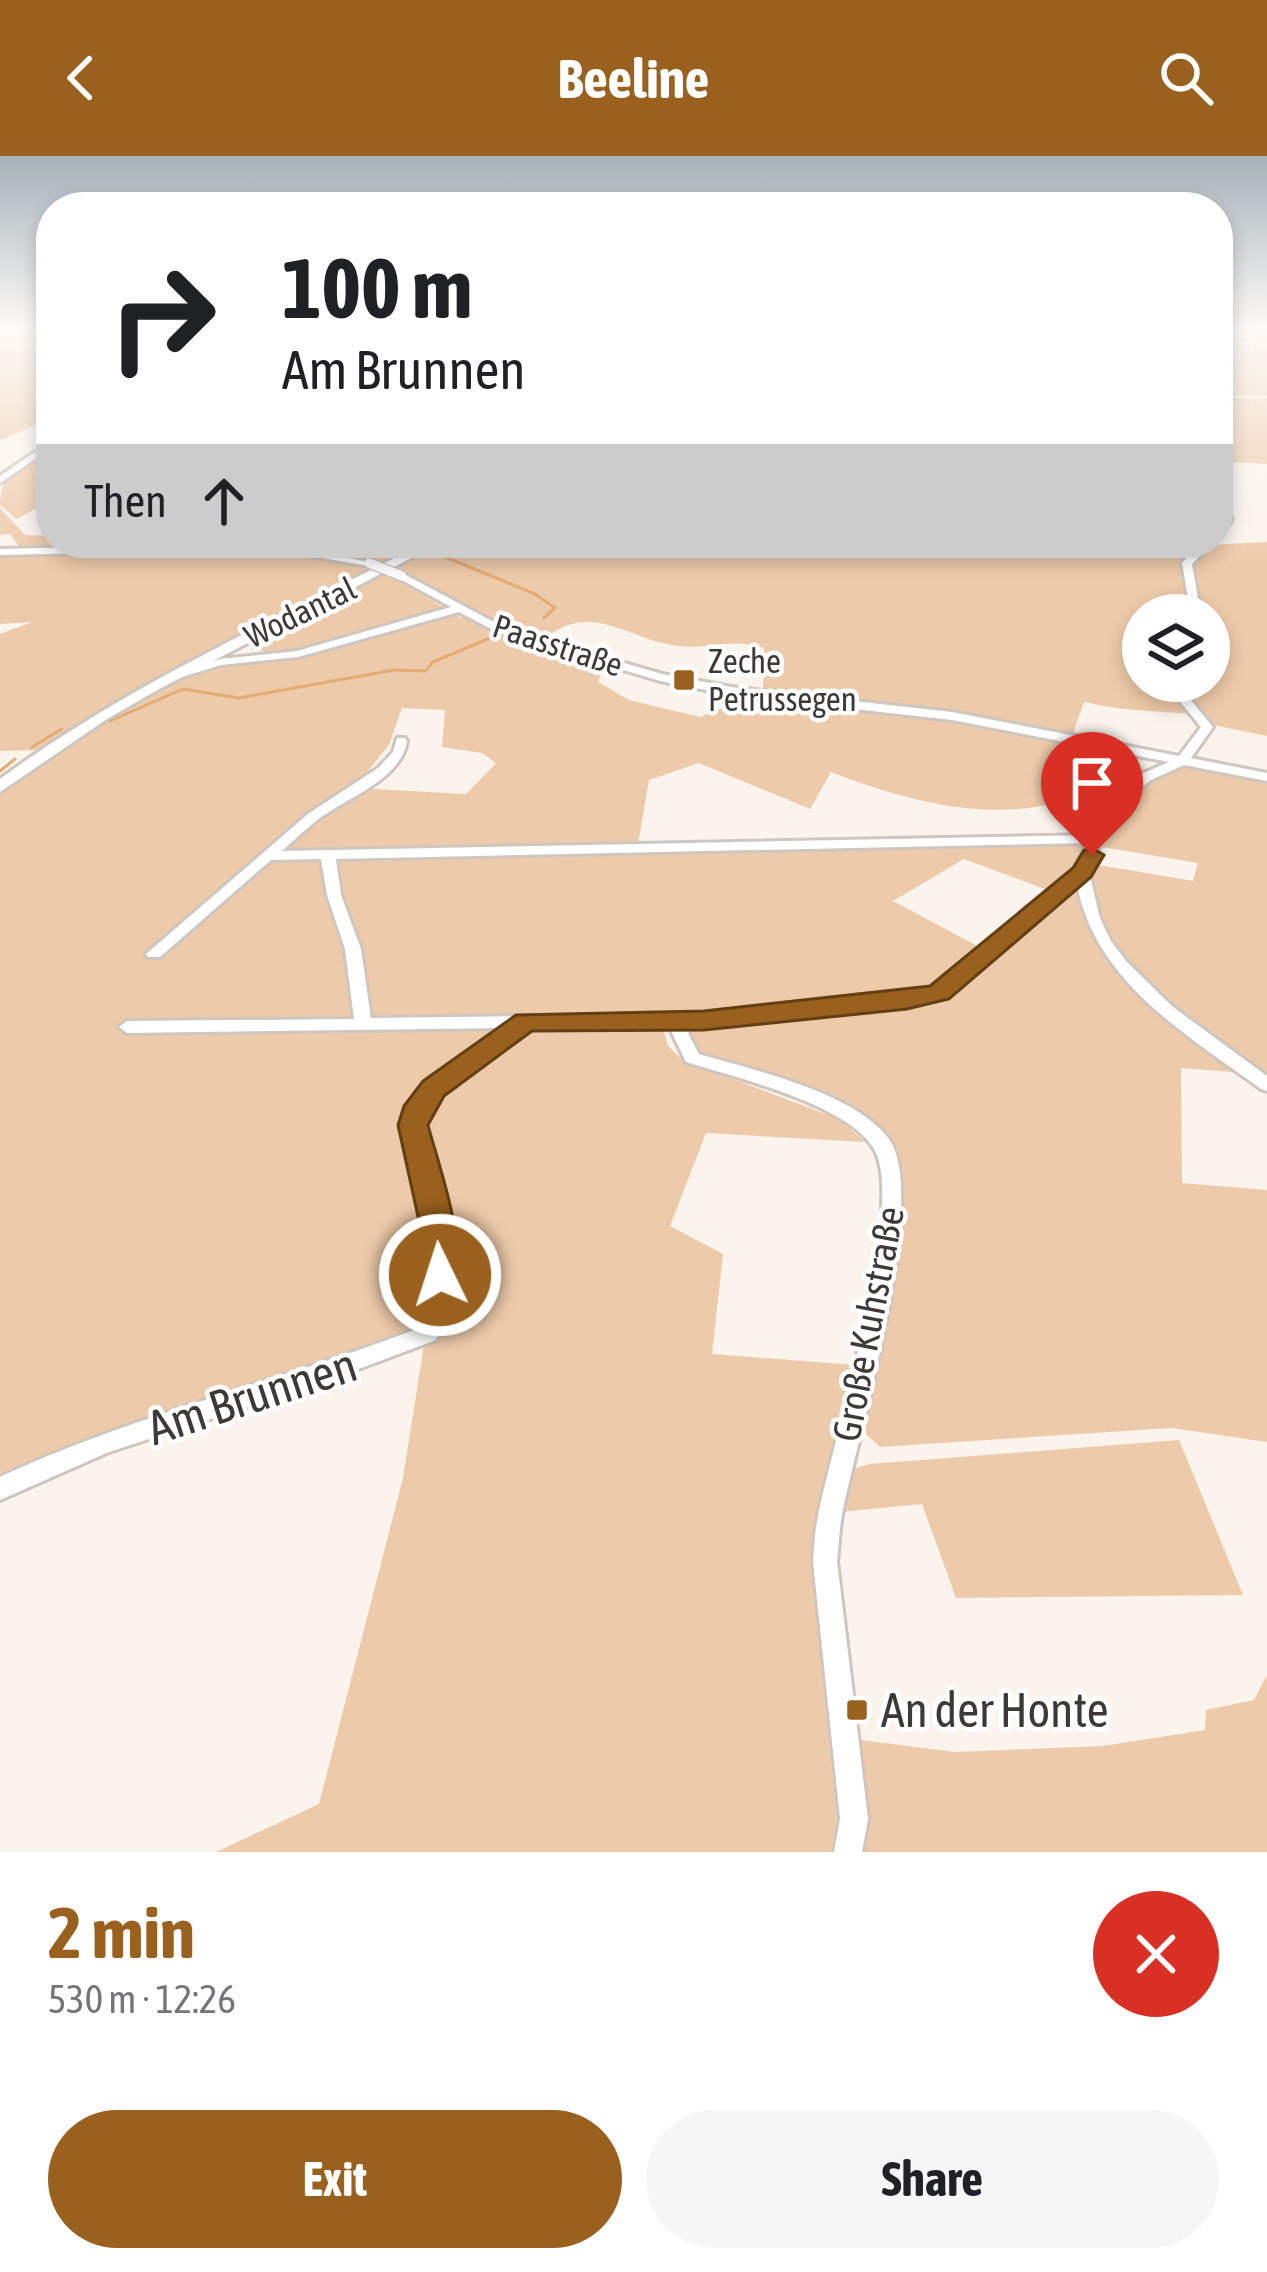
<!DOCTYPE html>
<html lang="en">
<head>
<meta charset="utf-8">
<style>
  body { margin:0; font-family:"Asap Condensed",sans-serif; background:#f6f6f6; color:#202124; height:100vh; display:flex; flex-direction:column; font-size:45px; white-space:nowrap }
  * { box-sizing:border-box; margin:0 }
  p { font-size:39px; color:#757577 }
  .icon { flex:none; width:66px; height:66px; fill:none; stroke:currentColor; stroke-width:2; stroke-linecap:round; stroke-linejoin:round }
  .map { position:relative; height:1696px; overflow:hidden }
  .drawer { display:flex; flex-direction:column; background:#fff; flex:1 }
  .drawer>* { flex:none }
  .top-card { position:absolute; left:36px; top:36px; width:1197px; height:366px; border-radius:48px; box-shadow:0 6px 18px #0003; background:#fff; color:#202124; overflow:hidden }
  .fabs { position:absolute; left:1122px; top:438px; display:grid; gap:24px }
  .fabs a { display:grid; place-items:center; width:108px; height:108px; border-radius:50%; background:#fff; box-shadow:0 6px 18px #0003; font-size:60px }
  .pin { position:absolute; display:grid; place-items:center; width:102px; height:102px; color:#fff; margin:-123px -51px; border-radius:50% 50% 50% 0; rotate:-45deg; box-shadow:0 0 12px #0007 }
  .pin .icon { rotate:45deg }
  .me { position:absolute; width:132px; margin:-66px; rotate:356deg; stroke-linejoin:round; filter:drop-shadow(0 0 9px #0008) }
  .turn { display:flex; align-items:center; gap:42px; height:252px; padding:0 48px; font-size:54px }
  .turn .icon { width:156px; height:156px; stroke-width:2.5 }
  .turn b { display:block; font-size:84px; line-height:102px }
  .then { display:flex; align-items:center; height:114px; padding:0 48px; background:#0003; gap:24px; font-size:45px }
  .round { display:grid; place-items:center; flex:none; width:126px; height:126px; border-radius:63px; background:#f6f6f6 }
  .summary { display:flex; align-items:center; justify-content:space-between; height:204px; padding:0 48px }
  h1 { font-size:72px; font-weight:700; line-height:90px; color:#99611d }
  .action { display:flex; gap:24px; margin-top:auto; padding:24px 48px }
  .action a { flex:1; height:138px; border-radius:72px; background:#99611d; color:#fff; font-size:48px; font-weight:700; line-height:138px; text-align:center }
  .action a+a { background:#f6f6f6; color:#202124 }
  header { display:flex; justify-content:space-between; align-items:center; height:156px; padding:0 48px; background:#99611d; color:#fff; font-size:54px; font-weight:700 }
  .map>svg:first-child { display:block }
</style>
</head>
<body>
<header><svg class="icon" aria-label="back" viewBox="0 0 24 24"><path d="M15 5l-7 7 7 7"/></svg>Beeline<svg class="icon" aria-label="search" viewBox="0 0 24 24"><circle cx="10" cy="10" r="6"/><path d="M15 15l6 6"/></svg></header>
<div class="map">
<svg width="1267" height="1696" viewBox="0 0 1267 1696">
  <rect width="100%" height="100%" fill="#fbf4ed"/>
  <!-- green -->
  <path fill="#edcaa9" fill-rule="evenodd" d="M51,173V263L0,284V181Z
    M1218,173H1267V240L1218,239Z
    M1224,242H1267V308L1218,305V256L1229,252Z
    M51,290V344L17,363L0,349C0,315 25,307 51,290Z
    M0,352L25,379L51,380V387H430L387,410L277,388L20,392L10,378L0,379Z
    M1267,386V580L1209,568L1172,525H1209V459H1199L1189,408L1207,389Z
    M439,387H1203L1181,405L1193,459H1143V525H1166L1193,558C1155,555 1122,555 1084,546L1072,580L763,537L764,492C730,481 709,494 678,490C628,484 590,443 543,484L461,450L391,412Z
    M64,394C165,394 279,379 375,415L187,505L41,594L0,595V478L32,466L0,468V397Z
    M386,418L443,451C415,469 281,504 251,493L252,486Z
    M454,459L605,507L598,526L629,544L700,561L753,540L955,562L1102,592L1093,631L1063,625L1057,646C986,667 897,642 831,616L810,653L699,607L649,624L638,688L1092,686L1074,715L1050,735L964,703L893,745L983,793L928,836L693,861L664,876L668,890L683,904L839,963L865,986L706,977L670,1070L723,1098L712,1198L855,1209L821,1363L814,1438L837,1664L831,1696H216L319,1648L403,1322L426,1176L0,1324V638L101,565L194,517L225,508L292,502ZM402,552L445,554L442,591L482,597L496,607L466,638L354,632L389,589Z
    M1187,609L1267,624V925C1216,887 1117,824 1095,763C1090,749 1090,730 1088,716L1093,708L1193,725L1198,707L1102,691L1110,654L1144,627Z
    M1075,727L1081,728L1121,814L1245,917L1181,912L1182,1027L1267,1034V1286L1171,1272L880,1291L864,1276L862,1260C872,1203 921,1020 885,978C853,941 754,920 706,903L688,887L691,877L703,871L938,841Z
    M1179,1284L1243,1439L956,1442L922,1348L840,1356L849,1314L870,1308Z
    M1267,1519V1696H855L860,1671V1584L955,1596L1103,1590L1205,1574L1206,1554L1254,1544Z"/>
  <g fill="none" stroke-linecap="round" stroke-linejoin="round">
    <!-- stream -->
    <path stroke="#e4ac73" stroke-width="3" d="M433,396L535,438L555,452L544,462
      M110,565L183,533L239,542L394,514L425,515L433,506L490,482
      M32,591L62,573
      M0,615L15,603"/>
    <defs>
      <path id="minor" d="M1218,185L1253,186L1256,188L1218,189Z
        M51,285V292L0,327V320Z
        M1218,335L1223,338L1232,363L1221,380L1218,381V370L1222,363L1218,351Z
        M270,387L374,407L369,410L270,393L0,399V393Z
        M1201,387H1212L1192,408L1201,459H1191L1182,407Z
        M402,417L505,472L662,518L737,532L952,556L1179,600L1201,571L1163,525H1175L1213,571L1191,602L1267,617V625L1184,609L1151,624L1113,654L1089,716L1100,762L1111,785L1127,806L1173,851L1267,920V935L1261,933C1187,879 1094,825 1077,728L945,841L697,870L688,877L699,898C753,914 854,936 889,983C930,1040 856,1286 842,1359C839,1374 839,1390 837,1405L868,1663L862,1696H834L840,1663L813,1405C814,1390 815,1374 818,1360C832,1289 907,1049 874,993C848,948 734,921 686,906L671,875L674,870L528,872L452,926L429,953L422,969C441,1038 466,1115 436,1184L321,1227L109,1296L0,1344V1321C135,1258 280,1226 419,1172C434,1122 429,1073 417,1023C414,1009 403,980 404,968C410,929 476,892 505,872L127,877L119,871L127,865L354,863L345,793L327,739L321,703L271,704L160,801H148L146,798L308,658L378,612L393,596L397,582H405L407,585C401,624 346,642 317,664C305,674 293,685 282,695L1089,679L1102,649L1141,618L1169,606L952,564L737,540L660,525L497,476L459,456L298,501L221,509L179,522L173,518L220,503L297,495L451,451L398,422V418ZM1086,687L1075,714L934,832L704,858L371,862L361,793L341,739L336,703Z"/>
      <path id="major" d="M424,387H440L161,532L107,563L0,636V623C131,526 280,462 424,387Z"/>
    </defs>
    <!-- minor casing -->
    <use href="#minor" stroke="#cec6bf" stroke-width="6"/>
    <!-- major casing -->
    <use href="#major" stroke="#cec6bf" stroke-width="6"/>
    <!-- minor -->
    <use href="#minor" fill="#fff" fill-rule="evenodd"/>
    <!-- major -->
    <use href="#major" fill="#fff" fill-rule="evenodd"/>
    <defs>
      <path id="minor-bridge" d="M369,407L402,420"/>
    </defs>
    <!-- minor-bridge casing -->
    <use href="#minor-bridge" stroke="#cec6bf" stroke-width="12" stroke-linecap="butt"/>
    <!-- minor-bridge -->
    <use href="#minor-bridge" stroke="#fff" stroke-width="9"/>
  </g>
  <!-- sky -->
  <linearGradient id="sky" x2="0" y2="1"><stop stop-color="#a6b1b9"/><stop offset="0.42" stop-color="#fdfaf7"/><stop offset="1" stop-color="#fdfaf7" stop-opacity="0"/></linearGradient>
  <rect width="1267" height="410" fill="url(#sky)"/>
  <!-- route -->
  <path fill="#99611d" stroke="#633f13" stroke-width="3" d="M1092,692L1104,699L1091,721L949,843L907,853L704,874L532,875L444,940L428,969C438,1008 470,1093 451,1129L440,1133L428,1129L423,1119L424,1088L398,969L404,950L423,925L516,859L704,855L930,830L1073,712L1084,694Z"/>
  <!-- markers -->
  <g fill="#99611d" stroke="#fff" stroke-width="4.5">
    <rect x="672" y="512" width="24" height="24" rx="6"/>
    <rect x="845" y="1542" width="24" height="24" rx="6"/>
  </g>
  <g text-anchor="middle" stroke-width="9" stroke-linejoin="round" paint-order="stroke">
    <!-- far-street labels -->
    <g font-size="33" fill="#3c3936" stroke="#fff">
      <text transform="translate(300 456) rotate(-26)" y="12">Wodantal</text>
      <text transform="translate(558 489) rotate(18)" y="12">Paasstraße</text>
    </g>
    <!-- far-poi labels -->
    <g font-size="33" fill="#3c3936" stroke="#fff" text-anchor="start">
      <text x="708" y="517">Zeche<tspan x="708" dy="38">Petrussegen</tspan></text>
    </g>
    <!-- street labels -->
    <g font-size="39" fill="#3c3936" stroke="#fff">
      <text transform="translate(868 1168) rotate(-79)" y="14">Große Kuhstraße</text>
    </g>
    <!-- near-street labels -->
    <g font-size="48" fill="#3c3936" stroke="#fff">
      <text transform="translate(252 1240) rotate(-18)" y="17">Am Brunnen</text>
    </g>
    <!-- near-poi labels -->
    <g font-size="48" fill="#3c3936" stroke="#fff" text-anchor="start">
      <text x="881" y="1571">An der Honte</text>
    </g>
  </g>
</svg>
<div class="fabs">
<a><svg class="icon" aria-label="layers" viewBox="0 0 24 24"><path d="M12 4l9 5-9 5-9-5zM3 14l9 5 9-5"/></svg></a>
</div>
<div class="pin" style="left:1092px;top:699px;background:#d93025"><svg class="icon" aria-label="arrive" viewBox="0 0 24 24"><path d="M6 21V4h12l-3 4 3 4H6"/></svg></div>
<svg class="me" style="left:440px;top:1119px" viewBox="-20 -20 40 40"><circle r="17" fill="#99611d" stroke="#fff" stroke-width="3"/><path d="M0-11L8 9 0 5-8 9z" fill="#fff"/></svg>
<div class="top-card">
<div class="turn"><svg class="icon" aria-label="right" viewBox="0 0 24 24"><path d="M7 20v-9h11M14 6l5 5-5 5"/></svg><div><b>100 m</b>Am Brunnen</div></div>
<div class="then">Then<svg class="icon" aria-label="ahead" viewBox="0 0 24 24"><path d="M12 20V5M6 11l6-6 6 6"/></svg></div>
</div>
</div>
<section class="drawer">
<div class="summary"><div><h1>2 min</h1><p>530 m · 12:26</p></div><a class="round" style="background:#d93025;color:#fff"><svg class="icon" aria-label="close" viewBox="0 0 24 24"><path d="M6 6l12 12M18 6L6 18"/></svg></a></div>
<div class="action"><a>Exit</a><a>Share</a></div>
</section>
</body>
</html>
